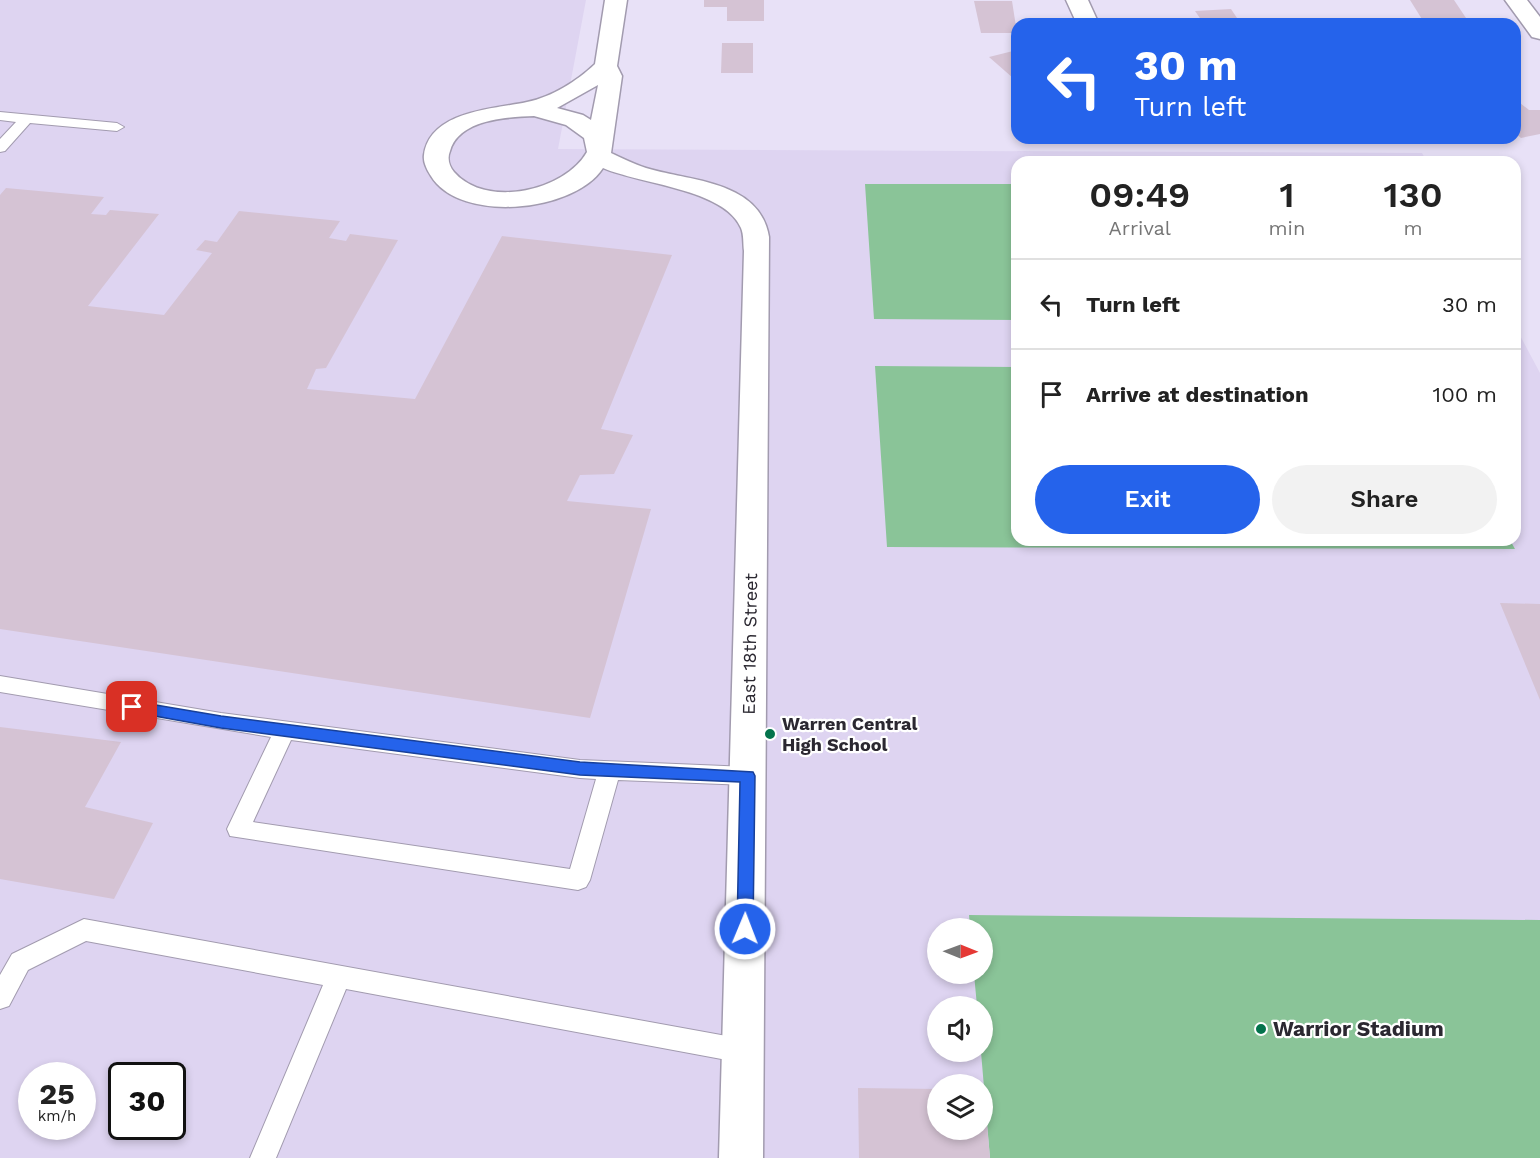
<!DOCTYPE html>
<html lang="en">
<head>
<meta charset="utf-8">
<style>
  body { margin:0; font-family:"Work Sans",sans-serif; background:#f2f2f2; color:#222; height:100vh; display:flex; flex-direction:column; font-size:22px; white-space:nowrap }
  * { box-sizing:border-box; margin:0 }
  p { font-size:20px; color:#767676 }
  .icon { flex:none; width:33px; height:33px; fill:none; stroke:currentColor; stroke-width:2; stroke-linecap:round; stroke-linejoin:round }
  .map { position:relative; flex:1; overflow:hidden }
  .panel { position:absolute; left:1011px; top:156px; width:510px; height:390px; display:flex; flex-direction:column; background:#fff; border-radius:18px; box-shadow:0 3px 9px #0003 }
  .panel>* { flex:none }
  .guide { position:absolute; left:1011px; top:18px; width:510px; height:126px; border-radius:18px; box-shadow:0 3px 9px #0003; background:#2563eb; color:#fff; overflow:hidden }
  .needle { width:39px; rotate:91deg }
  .tools { position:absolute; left:927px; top:918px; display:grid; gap:12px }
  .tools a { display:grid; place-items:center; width:66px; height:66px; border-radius:50%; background:#fff; box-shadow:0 3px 9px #0003; font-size:30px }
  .speed { position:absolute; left:18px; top:1062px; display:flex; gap:12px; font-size:30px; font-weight:700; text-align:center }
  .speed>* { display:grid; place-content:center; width:78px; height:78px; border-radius:50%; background:#fff; box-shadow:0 3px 9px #0003; line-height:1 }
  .speed small { font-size:15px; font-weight:400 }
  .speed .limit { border:3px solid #111; border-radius:9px; background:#fff; color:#111 }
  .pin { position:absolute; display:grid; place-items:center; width:51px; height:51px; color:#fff; margin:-26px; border-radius:12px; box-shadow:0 3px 9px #0006 }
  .me { position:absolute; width:66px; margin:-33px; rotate:1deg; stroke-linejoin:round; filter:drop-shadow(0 0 4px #0008) }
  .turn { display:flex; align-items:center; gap:21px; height:126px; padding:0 24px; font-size:27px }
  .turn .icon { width:78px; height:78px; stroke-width:2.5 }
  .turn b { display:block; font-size:42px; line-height:51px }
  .eta { display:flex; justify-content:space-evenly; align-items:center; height:102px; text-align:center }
  .eta b { font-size:36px; font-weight:600; line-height:42px }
  .action { display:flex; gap:12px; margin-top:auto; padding:12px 24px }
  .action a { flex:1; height:69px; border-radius:36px; background:#2563eb; color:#fff; font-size:24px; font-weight:600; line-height:69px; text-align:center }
  .action a+a { background:#f2f2f2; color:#222 }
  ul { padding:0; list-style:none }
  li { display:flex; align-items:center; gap:18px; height:90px; padding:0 24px; border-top:2px solid #e0e0e0 }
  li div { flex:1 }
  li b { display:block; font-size:22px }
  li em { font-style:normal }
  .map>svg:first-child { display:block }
</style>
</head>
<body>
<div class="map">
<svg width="1540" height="1158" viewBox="0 0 1540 1158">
  <rect width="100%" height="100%" fill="#e8e1f7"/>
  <!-- built -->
  <path fill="#ded4f1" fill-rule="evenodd" d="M0,0H586L558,149L1422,153L1427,162H1017V540H1515V326L1540,373V1158H0ZM938,928H982V974H938ZM938,1006H982V1052H938ZM32,1076H82V1126H32ZM122,1076H172V1126H122ZM938,1084H982V1130H938Z"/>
  <!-- green -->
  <path fill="#8ac498" d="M865,184H1017V320L874,319Z
    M875,366L1017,367V540H1510L1515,549L887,547Z
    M969,915L1540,920V1158H990L981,1052L982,1006H977L974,974H982V928H970Z"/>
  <!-- building -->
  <path fill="#d5c3d4" d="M704,0H764V21H727V7H704Z
    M1410,0H1454L1466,18H1451L1454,24H1425Z
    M974,1H1012L1017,33H981Z
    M1231,9L1241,24H1204L1195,11Z
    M722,43H753V73H721Z
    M1017,50V77L1013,78L989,57Z
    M1515,99L1529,110H1540V134L1521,138L1515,133Z
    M6,188L104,197L91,214L106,215L110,210L159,214L88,306L164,315L212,253L196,250L205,240L217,242L239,211L340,221L329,238L346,241L350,234L398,240L326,368L316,369L307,389L415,399L502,236L672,255L601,429L633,435L614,474L580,475L567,501L651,509L590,718L0,629V195Z
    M1500,603L1540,604V700Z
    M0,727L121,742L85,807L153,823L114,899L0,879Z
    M858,1088L938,1089V1130H982L984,1093L990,1158H859Z"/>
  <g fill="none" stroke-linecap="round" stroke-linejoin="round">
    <defs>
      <path id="service" d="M0,112L117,123L124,127L117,131L30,123L5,151L0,152V139L16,122L0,120Z
        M0,676L221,713L580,760L748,767L756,770L759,776L756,782L748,785L618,780L590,880L586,887L578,890L230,836L227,829L271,737L0,692ZM291,740L580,778L596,779L570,869L253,822Z
        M84,919L743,1039L752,1043L756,1051L752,1059L743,1063L346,989L276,1158H250L323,985L86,941L28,970L9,1006L0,1009V975L12,954Z"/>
      <path id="minor" d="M605,0H627L617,66L622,76L611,153C622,158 634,164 646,168C688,181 760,180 769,237L763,1158H719L744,251C743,244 744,235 741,228C725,189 639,184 603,168C575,212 460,224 431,176C427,170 423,162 424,155C430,110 496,109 527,102C552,97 577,81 595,64ZM598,85L591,120L583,115L557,108ZM534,116L566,125L584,138L587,152C565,191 486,209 454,172C449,166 447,158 450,151C459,119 508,117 534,116Z
        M1066,0H1088L1099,24H1077Z
        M1505,0H1527L1540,17V39L1532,37Z"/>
    </defs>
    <!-- service casing -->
    <use href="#service" stroke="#a29baf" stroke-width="2"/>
    <!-- minor casing -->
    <use href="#minor" stroke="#a29baf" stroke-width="3"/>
    <!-- service -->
    <use href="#service" fill="#fff" fill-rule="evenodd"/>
    <!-- minor -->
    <use href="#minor" fill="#fff" fill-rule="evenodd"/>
  </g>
  <!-- route -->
  <path fill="#2563eb" stroke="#184099" stroke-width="1.5" d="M132,701L221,716L580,762L753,772L755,776L753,929L751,935L745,937L739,935L737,929L740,782L580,775L221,728L127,711L125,707Z"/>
  <!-- markers -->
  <g fill="#04734c" stroke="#fff" stroke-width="2">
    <circle cx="770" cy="734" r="6"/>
    <circle cx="1261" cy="1029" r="6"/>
  </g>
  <g text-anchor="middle" stroke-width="4.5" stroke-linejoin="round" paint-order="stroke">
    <!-- street labels -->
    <g font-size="18" fill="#2b2831" stroke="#fff">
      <text transform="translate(750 644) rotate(-89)" y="6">East 18th Street</text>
    </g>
    <!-- poi labels -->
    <g font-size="18" font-weight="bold" fill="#2b2831" stroke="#fff" text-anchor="start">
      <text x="782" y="730">Warren Central<tspan x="782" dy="21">High School</tspan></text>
    </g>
    <!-- near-poi labels -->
    <g font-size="21" font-weight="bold" fill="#2b2831" stroke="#fff" text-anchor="start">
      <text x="1273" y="1036">Warrior Stadium</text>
    </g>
  </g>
</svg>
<div class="tools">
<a><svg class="needle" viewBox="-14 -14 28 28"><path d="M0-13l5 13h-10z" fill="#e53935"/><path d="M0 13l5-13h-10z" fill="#767676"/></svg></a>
<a><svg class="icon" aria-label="sound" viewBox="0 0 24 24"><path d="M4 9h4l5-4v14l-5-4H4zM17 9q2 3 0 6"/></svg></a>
<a><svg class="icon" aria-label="layers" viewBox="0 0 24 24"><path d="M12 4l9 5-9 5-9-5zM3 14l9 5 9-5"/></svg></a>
</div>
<div class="speed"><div>25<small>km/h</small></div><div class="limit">30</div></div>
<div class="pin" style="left:132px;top:707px;background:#d93025"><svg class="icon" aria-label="arrive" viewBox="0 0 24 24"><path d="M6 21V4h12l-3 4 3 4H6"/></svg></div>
<svg class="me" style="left:745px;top:929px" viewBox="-20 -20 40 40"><circle r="17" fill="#2563eb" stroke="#fff" stroke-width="3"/><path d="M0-11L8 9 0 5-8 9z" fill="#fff"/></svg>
<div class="guide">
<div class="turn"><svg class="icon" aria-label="left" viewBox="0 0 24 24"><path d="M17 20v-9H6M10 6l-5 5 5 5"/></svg><div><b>30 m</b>Turn left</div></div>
</div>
<section class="panel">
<div class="eta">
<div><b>09:49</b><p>Arrival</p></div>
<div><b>1</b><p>min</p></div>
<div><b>130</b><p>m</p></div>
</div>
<ul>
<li><svg class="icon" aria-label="left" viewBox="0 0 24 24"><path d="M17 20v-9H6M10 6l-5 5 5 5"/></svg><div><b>Turn left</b></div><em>30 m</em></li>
<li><svg class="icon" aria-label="arrive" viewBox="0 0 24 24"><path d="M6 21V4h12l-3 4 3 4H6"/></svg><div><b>Arrive at destination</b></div><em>100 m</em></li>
</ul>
<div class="action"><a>Exit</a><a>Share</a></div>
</section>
</div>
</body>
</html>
